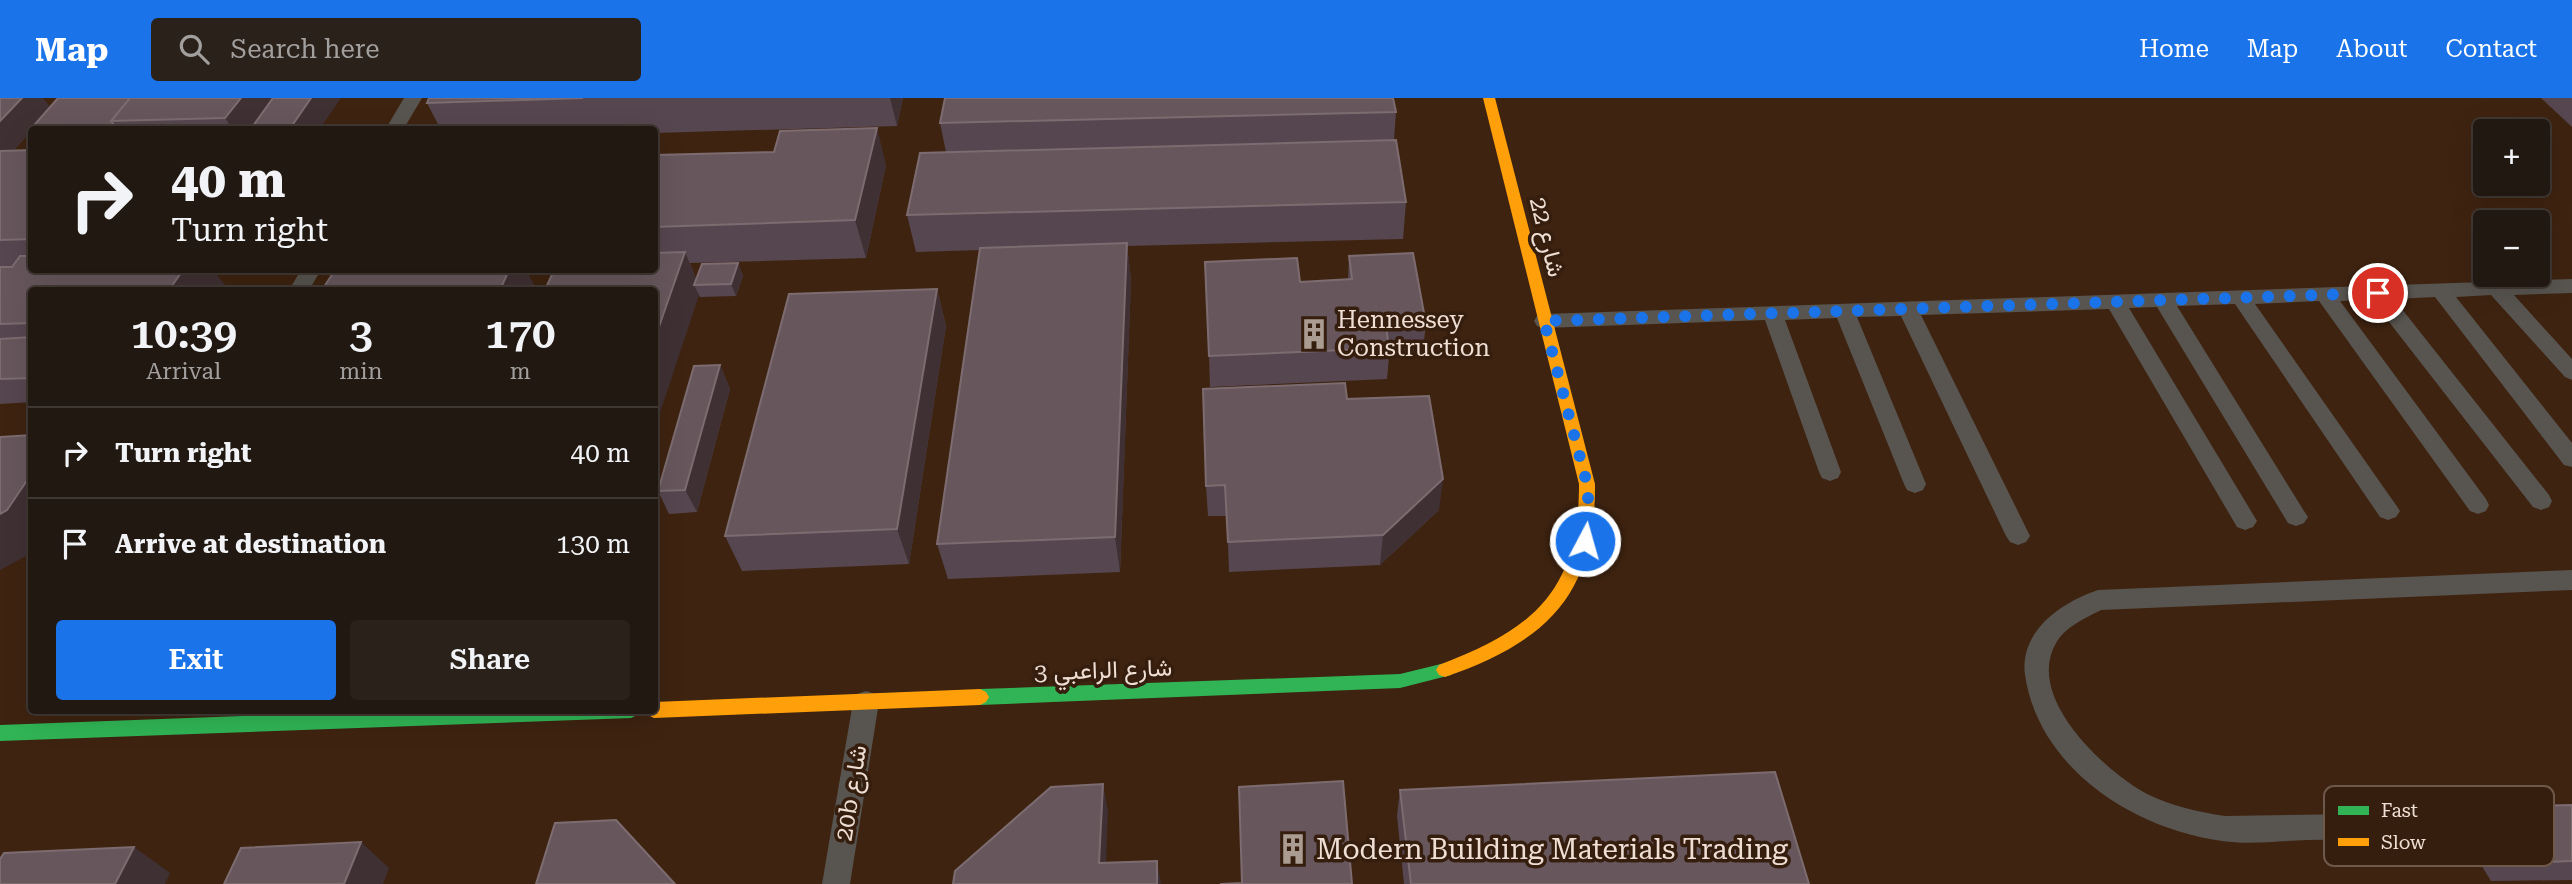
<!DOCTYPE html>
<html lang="en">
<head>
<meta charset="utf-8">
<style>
  body { margin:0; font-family:"Roboto Serif",Vazirmatn,serif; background:#2a211b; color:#f1f3f6; height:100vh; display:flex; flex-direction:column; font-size:26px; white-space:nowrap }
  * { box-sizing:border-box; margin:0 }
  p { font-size:23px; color:#a2a09f }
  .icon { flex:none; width:38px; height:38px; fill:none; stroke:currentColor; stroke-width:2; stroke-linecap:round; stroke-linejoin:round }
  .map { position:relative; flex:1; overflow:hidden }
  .sheet { position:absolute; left:28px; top:189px; width:630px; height:427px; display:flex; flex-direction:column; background:#221812; border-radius:7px; box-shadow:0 7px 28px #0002,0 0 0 2px #3f3732 }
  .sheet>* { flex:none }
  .guide { position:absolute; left:28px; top:28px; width:630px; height:147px; border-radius:7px; box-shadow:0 7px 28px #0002,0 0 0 2px #3f3732; background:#221812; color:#f1f3f6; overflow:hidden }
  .fabs { position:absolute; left:2473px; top:21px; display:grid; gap:14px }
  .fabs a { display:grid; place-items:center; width:77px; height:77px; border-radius:7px; background:#221812; box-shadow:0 7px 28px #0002,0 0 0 2px #3f3732; font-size:35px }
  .pin { position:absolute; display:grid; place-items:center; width:60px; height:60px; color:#fff; margin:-30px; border:4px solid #fff; border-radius:50%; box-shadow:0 2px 7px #0007 }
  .me { position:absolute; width:77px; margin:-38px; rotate:6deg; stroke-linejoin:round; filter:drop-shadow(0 0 5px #0008) }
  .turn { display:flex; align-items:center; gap:24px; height:147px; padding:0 28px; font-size:32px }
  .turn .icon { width:91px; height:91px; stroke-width:2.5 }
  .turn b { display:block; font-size:49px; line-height:60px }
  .eta { display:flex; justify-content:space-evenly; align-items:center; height:119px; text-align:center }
  .eta b { font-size:42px; font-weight:600; line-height:49px }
  .action { display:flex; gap:14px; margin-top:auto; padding:14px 28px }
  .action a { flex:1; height:80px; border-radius:7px; background:#1a73e8; color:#fff; font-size:28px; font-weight:600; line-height:80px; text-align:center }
  .action a+a { background:#2a211b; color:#f1f3f6 }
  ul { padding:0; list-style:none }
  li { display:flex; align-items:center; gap:21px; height:91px; padding:0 28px; border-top:2px solid #3f3732 }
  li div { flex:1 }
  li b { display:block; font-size:26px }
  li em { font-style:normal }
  header { display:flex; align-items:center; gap:42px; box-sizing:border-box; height:98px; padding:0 35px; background:#1a73e8; color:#fff }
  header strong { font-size:33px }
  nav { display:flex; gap:38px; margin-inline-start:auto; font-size:24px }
  .search { width:490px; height:63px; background:#2a211b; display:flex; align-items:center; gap:18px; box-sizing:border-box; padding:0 24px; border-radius:7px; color:#a2a09f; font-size:26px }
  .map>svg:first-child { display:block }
</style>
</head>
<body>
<header>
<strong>Map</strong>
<div class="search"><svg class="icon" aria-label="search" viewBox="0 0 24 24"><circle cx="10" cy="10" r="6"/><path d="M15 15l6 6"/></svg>Search here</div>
<nav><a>Home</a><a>Map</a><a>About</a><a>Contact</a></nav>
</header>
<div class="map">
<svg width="2572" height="786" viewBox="0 0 2572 786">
  <rect width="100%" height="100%" fill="#2d2018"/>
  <!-- built -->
  <path fill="#3e2310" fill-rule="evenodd" d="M0,0H2572V786H0ZM32,32H654V172H32ZM2485,33H2538V86H2485ZM2485,124H2538V177H2485ZM32,192H654V612H32Z"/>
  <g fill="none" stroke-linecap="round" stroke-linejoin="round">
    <!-- lane -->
    <path fill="#58544f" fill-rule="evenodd" d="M404,0H422L403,32H385Z
      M301,172H321L309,192H289Z
      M2572,181V195L2514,197L2572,261V282L2565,279L2491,197L2456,199L2572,345V369L2564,367L2435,199L2394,201L2549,397L2552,403L2549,409L2541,412L2533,409L2372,202L2340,203L2486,401L2489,407L2486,413L2478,416L2470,413L2319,203L2255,206L2396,407L2400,413L2396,419L2388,422L2380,419L2235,206L2177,208L2304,413L2308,419L2304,425L2296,428L2288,425L2157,209L2129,210L2257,423L2253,429L2245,432L2237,429L2109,211L1921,217L2030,438L2026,444L2018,447L2010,444L2006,438L1901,218L1857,219L1926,386L1923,392L1915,395L1907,392L1904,386L1837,220L1785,222L1841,374L1838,380L1830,383L1822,380L1819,374L1765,222L1544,230L1537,228L1534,223L1537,218L1544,216Z
      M2572,472V492L2101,512C2084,521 2064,529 2055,547C2026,601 2106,674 2147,696C2172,708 2198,714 2225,718L2492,714L2502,718L2506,727L2502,736L2492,740C2430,740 2368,741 2307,742C2279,743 2249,747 2222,743C2134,731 2039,671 2025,577C2019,533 2062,504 2098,492Z
      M866,593L875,596L879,604L850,786H822L853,604L857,596Z"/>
    <!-- fast -->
    <path fill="#30b455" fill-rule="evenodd" d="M1445,565L1451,567L1454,572L1451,577L1400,590L980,607L974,604L971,599L974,594L980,591L1400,576Z
      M404,612H640L637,617L631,620L0,643V627Z"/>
    <!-- slow -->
    <path fill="#ff9f0a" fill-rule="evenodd" d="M1483,0H1495L1595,386C1596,497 1546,544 1445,579L1439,577L1436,572L1439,567C1534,531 1579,493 1579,386Z
      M980,591L986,594L989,599L986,604L980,607L654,620L648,617L645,612H654V604Z"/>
  </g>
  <!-- wall -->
  <path fill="#56464f" d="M0,0L50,9L58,0L319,32H32V36L30,34L14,52H32V172L225,187L32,192V304L0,306Z
    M429,0H903L897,28L654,35V32H441L427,5Z
    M2541,0H2572V29Z
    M1396,14L1394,42L1406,104L1403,141L1127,148L1131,182L1120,474L948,481L937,446L980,152L916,154L907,117L946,54L940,25Z
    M654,57L886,67L866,160L690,165L696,181L738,165L743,178L736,198L700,199L699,197L654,172Z
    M1349,158L1426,226L1422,258L1389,259L1387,281L1210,289L1209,258L1300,184L1348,181Z
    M937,191L946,228L909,466L742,473L725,438Z
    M720,267L730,291L697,414L669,416L658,393Z
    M1347,301L1439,412L1380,467L1229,474L1227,418H1208L1206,388Z
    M1400,692L1809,786H1404L1397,718Z
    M2572,707V782L2491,783L2458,729L2485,709Z"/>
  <!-- shaded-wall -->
  <path fill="#3f3033" d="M22,0H43L52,11L29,33L30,34L0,67V23Z
    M241,0H284L261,32H233L225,20Z
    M311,0H341L319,32H289Z
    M890,0H903L897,28Z
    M877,30L886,67L866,160L855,122Z
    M1127,145L1131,182L1120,474L1115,439Z
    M685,154L699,187H694L699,197L654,333V243Z
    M738,165L743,178L736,198L731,186Z
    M183,172H213L225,187L222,192H169Z
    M509,172H526L537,192H500Z
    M937,191L946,228L909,466L897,431Z
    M720,267L730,291L697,414L685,392Z
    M32,375V455L0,472V416Z
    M1443,381L1439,412L1380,467L1383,437Z
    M1103,686L1108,713L1105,786L1099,765Z
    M361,744L389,770L383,786H344Z
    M134,749L170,775L165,786H115Z
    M1157,763L1161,786H1157Z"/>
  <!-- building -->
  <path fill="#67575d" stroke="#7c6c70" stroke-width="2" d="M0,0H22L0,23Z
    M58,0H130L111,23L117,31L32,32V33H29Z
    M130,0H241L225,20L111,23Z
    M273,0H311L289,32H250Z
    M429,0H583L427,5Z
    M945,0H1393L1396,14L940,25Z
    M877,30L855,122L654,129V57L774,54L780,33Z
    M1396,42L1406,104L907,117L920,55Z
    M32,52V141L0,142V53Z
    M1127,145L1115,439L937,446L980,150Z
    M685,154L654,243V192H545L554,172H654V155Z
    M1413,155L1426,226L1386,228L1389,250L1209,258L1205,164L1297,160L1300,184L1352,181L1349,158Z
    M20,158H32V172H183L169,192H32V225L0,226V169H12Z
    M738,165L731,186L694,187L702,166Z
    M335,172H509L500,192H322Z
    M937,191L897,431L725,438L789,196Z
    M32,239V280L0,281V241Z
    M720,267L685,392L658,393L694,268Z
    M1345,285L1347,301L1429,298L1443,381L1383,437L1228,444L1225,387L1206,388L1203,291Z
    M32,337V375L7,412L0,416V339Z
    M1775,674L1809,786H1411L1400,692Z
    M1343,683L1352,786H1220L1242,785L1239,689Z
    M1103,686L1099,765L1157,763V786H953L955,773L1051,689Z
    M2572,707V763L2520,765L2485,709Z
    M616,722L675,786H536L555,725Z
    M361,744L344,786H224L241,750Z
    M134,749L115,786H0V761L4,755Z"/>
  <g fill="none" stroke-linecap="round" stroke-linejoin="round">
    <!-- route -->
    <path stroke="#1a73e8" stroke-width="12" stroke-dasharray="0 21.6" d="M1585,443L1589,414L1587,386L1544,223L2378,195"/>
  </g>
  <!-- icons -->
  <defs>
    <symbol id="building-bare" viewBox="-9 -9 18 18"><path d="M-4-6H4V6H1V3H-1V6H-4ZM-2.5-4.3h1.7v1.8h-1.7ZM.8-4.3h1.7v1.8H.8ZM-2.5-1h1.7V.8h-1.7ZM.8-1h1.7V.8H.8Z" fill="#ab9c92" stroke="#361e0f" stroke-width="2.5" paint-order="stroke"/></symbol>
  </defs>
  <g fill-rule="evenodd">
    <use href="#building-bare" x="1292" y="214" width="44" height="44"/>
    <use href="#building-bare" x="1271" y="729" width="44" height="44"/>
  </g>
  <g text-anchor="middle" stroke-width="7" stroke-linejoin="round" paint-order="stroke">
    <!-- street labels -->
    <g font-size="24" fill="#efded4" stroke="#361e0f">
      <text transform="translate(1547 139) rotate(76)" y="8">شارع 22</text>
      <text transform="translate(1103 572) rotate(-2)" y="8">شارع الراعبي 3</text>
      <text transform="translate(851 695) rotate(-81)" y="8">20b شارع</text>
    </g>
    <!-- poi labels -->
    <g font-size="24" fill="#efded4" stroke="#361e0f" text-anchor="start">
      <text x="1337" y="230">Hennessey<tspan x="1337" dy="28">Construction</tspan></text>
    </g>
    <!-- near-poi labels -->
    <g font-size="28" fill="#efded4" stroke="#361e0f" text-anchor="start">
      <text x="1316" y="761">Modern Building Materials Trading</text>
    </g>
  </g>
  <!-- legend -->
  <rect x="2324" y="688" width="230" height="80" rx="10" fill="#361e0f" stroke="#6e584a" stroke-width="2"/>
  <rect x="2338" y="708" width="31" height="9" fill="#30b455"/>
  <rect x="2338" y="740" width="31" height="8" fill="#ff9f0a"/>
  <g font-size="19" fill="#efded4">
    <text x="2381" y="719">Fast</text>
    <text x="2381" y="751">Slow</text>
  </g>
</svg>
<div class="fabs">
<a>+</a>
<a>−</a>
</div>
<div class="pin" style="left:2378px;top:195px;background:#d93025"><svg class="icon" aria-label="arrive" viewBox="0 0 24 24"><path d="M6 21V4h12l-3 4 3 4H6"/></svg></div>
<svg class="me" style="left:1585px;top:443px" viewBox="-20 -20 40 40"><circle r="17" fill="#1a73e8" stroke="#fff" stroke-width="3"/><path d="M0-11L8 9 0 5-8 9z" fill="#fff"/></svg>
<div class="guide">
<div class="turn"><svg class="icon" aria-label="right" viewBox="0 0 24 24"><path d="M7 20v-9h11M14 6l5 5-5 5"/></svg><div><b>40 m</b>Turn right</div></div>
</div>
<section class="sheet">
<div class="eta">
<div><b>10:39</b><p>Arrival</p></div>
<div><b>3</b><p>min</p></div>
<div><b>170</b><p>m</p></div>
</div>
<ul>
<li><svg class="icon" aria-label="right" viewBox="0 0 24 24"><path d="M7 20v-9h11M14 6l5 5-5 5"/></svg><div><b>Turn right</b></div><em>40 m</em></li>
<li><svg class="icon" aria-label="arrive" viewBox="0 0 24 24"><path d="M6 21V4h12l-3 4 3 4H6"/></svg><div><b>Arrive at destination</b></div><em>130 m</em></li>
</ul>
<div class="action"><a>Exit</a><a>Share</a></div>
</section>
</div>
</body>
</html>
